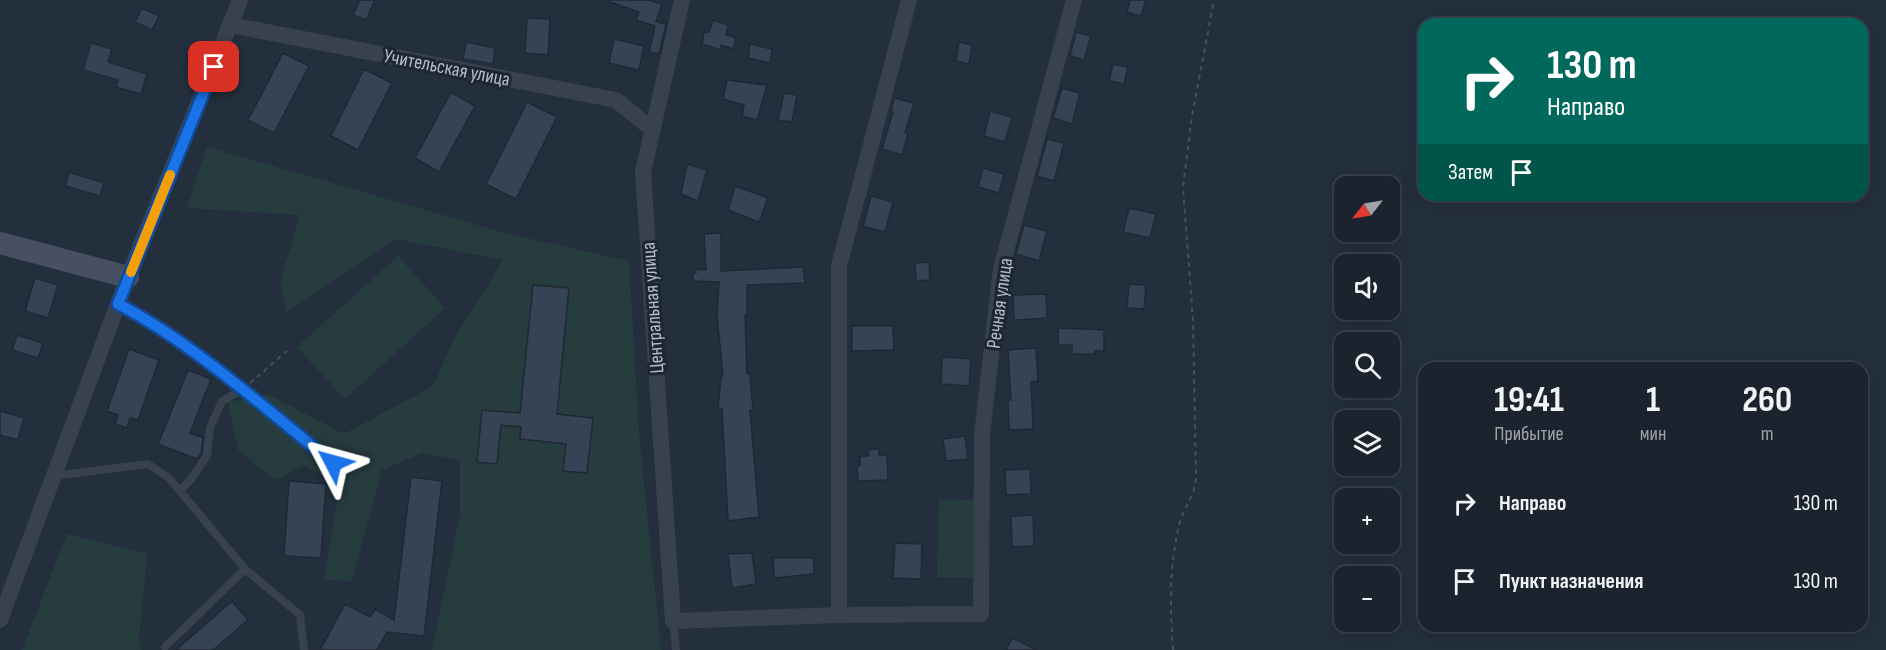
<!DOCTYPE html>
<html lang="ru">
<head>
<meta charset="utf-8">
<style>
  body { margin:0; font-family:"Sofia Sans Condensed",sans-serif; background:#242b36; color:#f1f3f6; height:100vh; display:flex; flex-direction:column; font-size:22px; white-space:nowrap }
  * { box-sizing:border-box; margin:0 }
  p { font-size:20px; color:#a0a4aa }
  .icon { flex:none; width:33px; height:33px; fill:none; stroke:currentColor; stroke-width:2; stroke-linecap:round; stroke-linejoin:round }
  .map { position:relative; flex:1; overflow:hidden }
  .details { position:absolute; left:1418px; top:362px; width:450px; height:270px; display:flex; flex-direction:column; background:#1b232e; border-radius:18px; box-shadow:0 3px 15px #0003,0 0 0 2px #39404a }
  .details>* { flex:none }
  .hud { position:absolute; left:1418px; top:18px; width:450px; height:183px; border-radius:18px; box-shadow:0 3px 15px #0003,0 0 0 2px #39404a; background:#00695c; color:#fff; overflow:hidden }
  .needle { width:39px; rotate:239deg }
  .tools { position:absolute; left:1334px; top:176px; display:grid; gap:12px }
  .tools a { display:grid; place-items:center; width:66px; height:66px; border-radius:12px; background:#1b232e; box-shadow:0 3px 15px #0003,0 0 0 2px #39404a; font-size:30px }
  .pin { position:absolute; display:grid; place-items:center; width:51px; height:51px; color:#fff; margin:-26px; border-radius:12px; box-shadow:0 3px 9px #0006 }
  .me { position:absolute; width:66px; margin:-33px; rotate:309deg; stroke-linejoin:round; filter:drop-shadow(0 0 4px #0008) }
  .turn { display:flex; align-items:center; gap:21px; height:126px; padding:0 30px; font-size:27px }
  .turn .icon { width:78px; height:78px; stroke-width:2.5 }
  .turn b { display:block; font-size:42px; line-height:51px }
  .then { display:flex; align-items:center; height:57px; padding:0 30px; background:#0003; gap:12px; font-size:22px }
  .eta { display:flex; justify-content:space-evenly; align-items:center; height:102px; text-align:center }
  .eta b { font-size:36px; font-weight:700; line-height:42px }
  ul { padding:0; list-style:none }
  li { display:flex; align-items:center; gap:18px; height:78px; padding:0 30px }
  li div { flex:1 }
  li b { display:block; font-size:22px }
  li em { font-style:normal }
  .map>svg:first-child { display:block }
</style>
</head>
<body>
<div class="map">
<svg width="1886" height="650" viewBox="0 0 1886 650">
  <rect width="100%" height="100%" fill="#242f3e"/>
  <!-- green -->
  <path fill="#263c3f" d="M207,147L513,235L629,261L639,431L661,650H432L460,514V460L422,453L382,470L352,581L324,580L340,485L304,465L275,480L238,450L228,402L269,395L344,434L433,386L454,339L503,260L396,239L287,312L280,282L300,215L187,208Z
    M398,256L445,308L345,399L297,347Z
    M939,499L976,500L974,578L937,577Z
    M67,534L147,554L139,640L141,650H22Z"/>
  <!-- building -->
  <path fill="#364354" stroke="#1f2835" stroke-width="1.5" d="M360,0H375L366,20L353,15Z
    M611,0H648L662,4L656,22L666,24L659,54L649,52L655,26L636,20L639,12L610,2Z
    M1130,0H1146L1141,16L1127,12Z
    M142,8L159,16L152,30L135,22Z
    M527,18L550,19L548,55L525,53Z
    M713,20L728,25L726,35L736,38L733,49L721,45V50L702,44L704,32H709Z
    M1076,32L1091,36L1084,60L1070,56Z
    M614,39L644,46L639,70L609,63Z
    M466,42L495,48L493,64L463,59Z
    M959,42L972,45L969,64L956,61Z
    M91,43L112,49L108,62L147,74L141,94L116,87L118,80L83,70Z
    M750,44L772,49L770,63L748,58Z
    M283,53L309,66L274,133L248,120Z
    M1113,64L1128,67L1124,84L1109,81Z
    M364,69L392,83L358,150L331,136Z
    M727,80L767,85L757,120L742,116L744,105L723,99Z
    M1062,88L1080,93L1072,124L1053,118Z
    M451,92L475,106L439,172L415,158Z
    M784,93L797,95L792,122L778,120Z
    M894,98L914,103L905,133L908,134L902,155L882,149L893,112L891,111Z
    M527,102L557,117L516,199L486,184Z
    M990,111L1012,117L1005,142L984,136Z
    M1047,139L1064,143L1054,181L1037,176Z
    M687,164L707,170L698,201L681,194Z
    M983,168L1004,174L999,193L978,187Z
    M69,172L104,183L100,196L65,186Z
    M735,186L768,198L759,222L728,210Z
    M871,196L893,202L885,232L863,226Z
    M1129,208L1156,214L1150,238L1123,232Z
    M1024,225L1047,231L1039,261L1016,254Z
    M721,233V271L803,267L805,283L747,285V315H745L747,374H750L753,410H750L759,517L728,521L722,409H718L721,376H723L717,315L719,282L693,281V273H696L695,269L706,270L704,234Z
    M929,262L930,280L916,281L915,263Z
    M35,278L58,285L48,318L25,311Z
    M1129,284L1146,285L1144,309L1127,308Z
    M533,285L569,288L557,414L593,418L587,473L563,471L566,444L520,439L521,427L501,425L497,464L477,462L482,410L520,413Z
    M1046,294L1047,318L1014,320L1013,295Z
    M852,326H893L894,350L852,351Z
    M1058,328L1104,330V351H1095V354H1072V345H1058Z
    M17,335L43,343L38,358L12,350Z
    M1036,348L1038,381L1031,382L1033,429L1009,430L1008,400H1011L1008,350Z
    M129,349L159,360L138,420L130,418L127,428L115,424L118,415L107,411Z
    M942,357L971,359L969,386L941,384Z
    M188,370L211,379L190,433L203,438L201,453L197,459L158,444Z
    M0,411L24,418L18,440L0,435Z
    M965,436L968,459L946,461L943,439Z
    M879,449V455H887L888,480L858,481L857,466H860V456H869L868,450Z
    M1030,469L1031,494L1006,495L1005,470Z
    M411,477L442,481L424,636L387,632L377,650H320L345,604L370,617L375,609L394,620Z
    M289,481L326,484L321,558L284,556Z
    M1033,515L1034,546L1012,547L1011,516Z
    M895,543L922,544L921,579L893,578Z
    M752,553L756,584L732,588L728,554Z
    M773,558H814V574L774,578Z
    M232,601L248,620L213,650H176Z
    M1012,638L1037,650H1006Z"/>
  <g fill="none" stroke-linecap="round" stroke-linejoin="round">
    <!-- path -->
    <path stroke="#3f5557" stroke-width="2" stroke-dasharray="4.5 4.5" stroke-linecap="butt" d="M250,383L287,351
      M1173,650C1170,605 1169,570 1179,525C1183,509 1195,495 1196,478L1193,320L1183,187L1192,116L1214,0"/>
    <!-- lane -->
    <path stroke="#38414e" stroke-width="8" d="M118,304L142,316L242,390L222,401L210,428L207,455L193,477L180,491
      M242,390L333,463
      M54,476L148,464L169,478L245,569L300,615L304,650
      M673,621L676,650
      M165,647L245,569"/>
    <!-- street -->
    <path stroke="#38414e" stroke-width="16" d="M682,0L643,172L673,621L839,615L981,614L982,434L1001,269L1074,0
      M231,25L616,100L653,130
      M839,615V266L909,0
      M0,620L128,277L240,0"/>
    <!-- secondary -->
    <path stroke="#465061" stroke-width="22" d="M0,243L128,277"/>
  </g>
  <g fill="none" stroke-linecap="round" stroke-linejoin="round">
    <defs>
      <path id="route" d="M214,67L118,304C193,343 267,410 333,463"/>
    </defs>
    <!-- route casing -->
    <use href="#route" stroke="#114b97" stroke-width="15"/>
    <!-- route -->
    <use href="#route" stroke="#1a73e8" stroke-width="10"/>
    <!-- slow -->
    <path stroke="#f59e0b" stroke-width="10" d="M131,272L170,175"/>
  </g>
  <g text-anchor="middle" stroke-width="6" stroke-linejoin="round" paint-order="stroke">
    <!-- street labels -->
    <g font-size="20" fill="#b4bcc9" stroke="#1d2633">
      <text transform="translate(447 67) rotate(11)" y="7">Учительская улица</text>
      <text transform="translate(999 303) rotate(-82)" y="7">Речная улица</text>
      <text transform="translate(652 308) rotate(-94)" y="7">Центральная улица</text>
    </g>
  </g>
</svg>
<div class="tools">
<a><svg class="needle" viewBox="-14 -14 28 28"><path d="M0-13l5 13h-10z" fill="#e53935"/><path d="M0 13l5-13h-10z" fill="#a0a4aa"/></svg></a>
<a><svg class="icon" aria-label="sound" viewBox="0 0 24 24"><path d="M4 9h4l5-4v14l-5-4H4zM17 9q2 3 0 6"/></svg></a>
<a><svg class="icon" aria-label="search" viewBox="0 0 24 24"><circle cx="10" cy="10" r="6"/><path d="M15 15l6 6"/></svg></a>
<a><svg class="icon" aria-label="layers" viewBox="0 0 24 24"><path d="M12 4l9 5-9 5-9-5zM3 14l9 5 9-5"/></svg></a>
<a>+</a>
<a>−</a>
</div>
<div class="pin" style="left:214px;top:67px;background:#d93025"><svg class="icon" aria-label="arrive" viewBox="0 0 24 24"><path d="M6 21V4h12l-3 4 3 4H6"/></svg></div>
<svg class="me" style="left:333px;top:463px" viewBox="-20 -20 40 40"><path d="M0-17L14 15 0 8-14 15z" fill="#1a73e8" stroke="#fff" stroke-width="4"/></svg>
<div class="hud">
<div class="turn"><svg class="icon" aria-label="right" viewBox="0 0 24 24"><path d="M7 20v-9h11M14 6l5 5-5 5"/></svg><div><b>130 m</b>Направо</div></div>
<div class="then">Затем<svg class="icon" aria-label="arrive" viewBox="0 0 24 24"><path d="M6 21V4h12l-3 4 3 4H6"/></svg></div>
</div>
<section class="details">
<div class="eta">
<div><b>19:41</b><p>Прибытие</p></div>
<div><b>1</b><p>мин</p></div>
<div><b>260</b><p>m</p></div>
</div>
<ul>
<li><svg class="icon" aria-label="right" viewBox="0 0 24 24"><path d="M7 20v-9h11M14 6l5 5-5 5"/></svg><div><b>Направо</b></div><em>130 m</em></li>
<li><svg class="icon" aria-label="arrive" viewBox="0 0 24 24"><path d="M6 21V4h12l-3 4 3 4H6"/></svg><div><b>Пункт назначения</b></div><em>130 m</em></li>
</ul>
</section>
</div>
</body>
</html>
